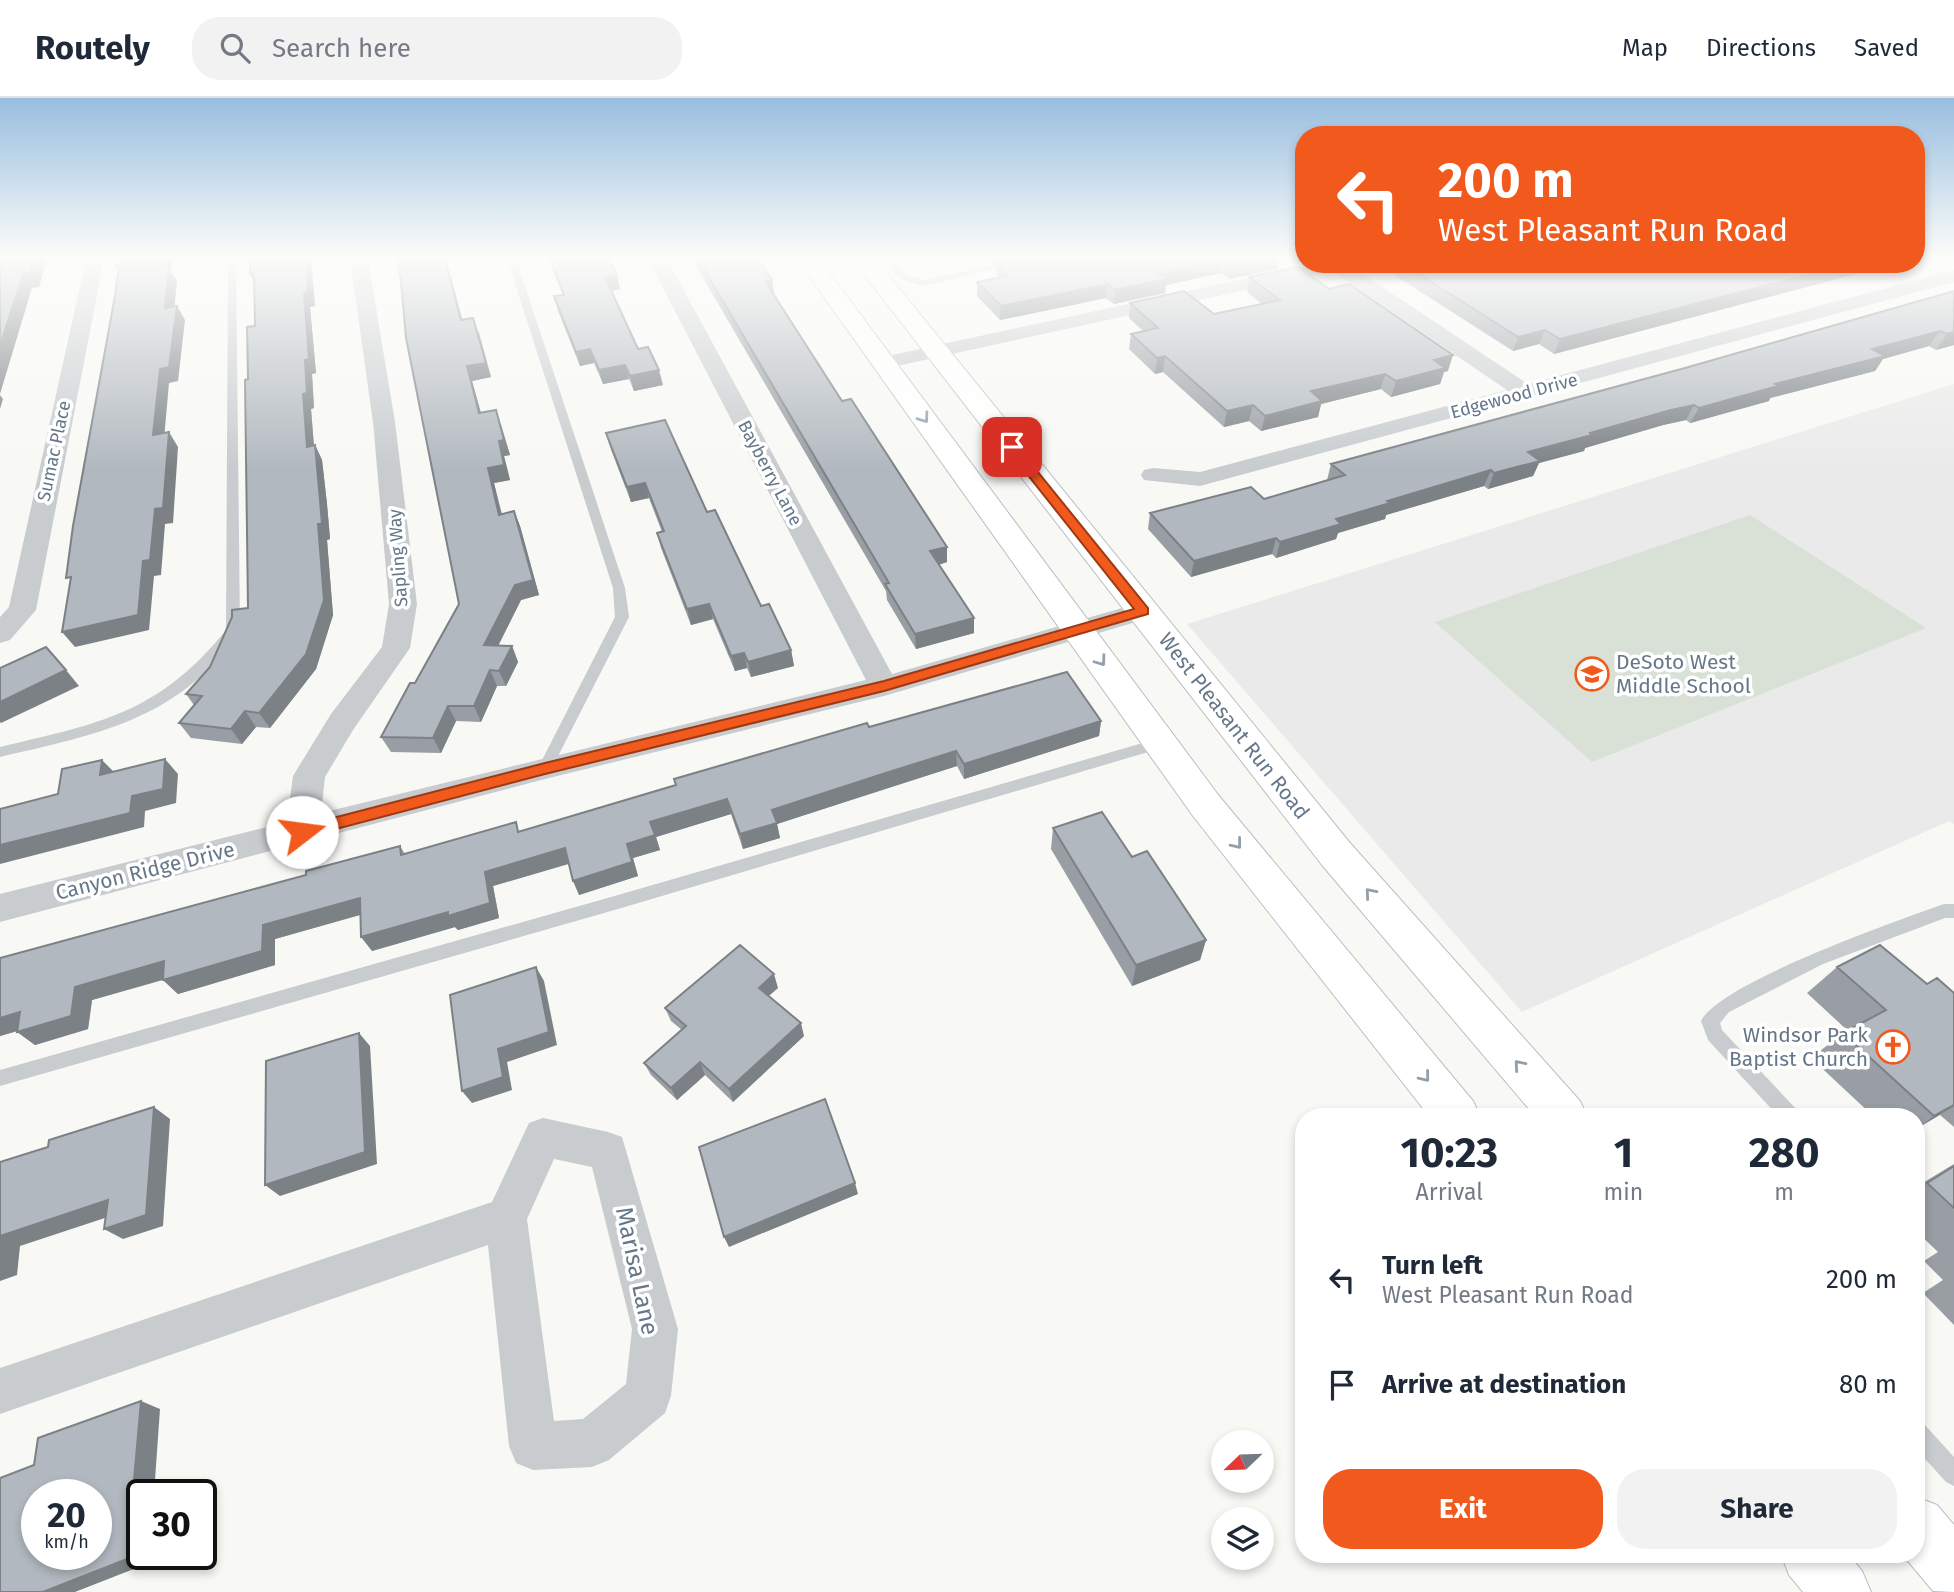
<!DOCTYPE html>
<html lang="en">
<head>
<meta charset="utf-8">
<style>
  body { margin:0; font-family:"Fira Sans",sans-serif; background:#f2f2f3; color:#1f2937; height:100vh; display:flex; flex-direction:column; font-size:26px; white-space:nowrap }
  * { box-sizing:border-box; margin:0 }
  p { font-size:23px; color:#747a83 }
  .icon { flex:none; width:38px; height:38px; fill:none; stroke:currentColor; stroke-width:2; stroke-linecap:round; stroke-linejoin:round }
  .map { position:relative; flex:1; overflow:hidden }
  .sheet { position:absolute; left:1295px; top:1010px; width:630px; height:455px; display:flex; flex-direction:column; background:#fff; border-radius:28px; box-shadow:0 4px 10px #0003 }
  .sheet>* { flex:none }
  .banner { position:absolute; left:1295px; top:28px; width:630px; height:147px; border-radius:28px; box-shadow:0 4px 10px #0003; background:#f1591d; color:#fff; overflow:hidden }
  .needle { width:46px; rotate:247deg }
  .controls { position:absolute; left:1211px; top:1332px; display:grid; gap:14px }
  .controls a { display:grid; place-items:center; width:63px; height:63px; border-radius:50%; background:#fff; box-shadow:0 4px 10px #0003; font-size:35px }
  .speed { position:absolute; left:21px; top:1381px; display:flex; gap:14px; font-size:35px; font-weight:700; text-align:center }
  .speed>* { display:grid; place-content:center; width:91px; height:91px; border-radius:50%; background:#fff; box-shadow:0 4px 10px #0003; line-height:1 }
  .speed small { font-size:18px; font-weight:400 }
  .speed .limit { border:4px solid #111; border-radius:10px; background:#fff; color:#111 }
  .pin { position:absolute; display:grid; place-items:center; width:60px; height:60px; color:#fff; margin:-30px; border-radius:14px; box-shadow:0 4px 10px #0006 }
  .me { position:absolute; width:77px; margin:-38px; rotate:75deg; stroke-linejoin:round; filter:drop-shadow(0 0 5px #0008) }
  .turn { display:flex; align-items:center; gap:24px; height:147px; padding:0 28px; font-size:32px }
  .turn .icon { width:91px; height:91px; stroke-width:2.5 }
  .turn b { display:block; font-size:49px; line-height:60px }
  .eta { display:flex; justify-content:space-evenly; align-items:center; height:119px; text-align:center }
  .eta b { font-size:42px; font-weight:700; line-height:49px }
  .primary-button { display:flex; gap:14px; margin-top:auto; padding:14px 28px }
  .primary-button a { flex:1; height:80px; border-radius:28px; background:#f1591d; color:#fff; font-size:28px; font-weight:700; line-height:80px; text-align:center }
  .primary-button a+a { background:#f2f2f3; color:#1f2937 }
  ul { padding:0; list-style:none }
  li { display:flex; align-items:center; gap:21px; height:105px; padding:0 28px }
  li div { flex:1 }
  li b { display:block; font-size:26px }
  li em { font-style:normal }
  header { display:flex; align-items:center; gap:42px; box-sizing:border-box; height:98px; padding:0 35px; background:#fff; border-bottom:2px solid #e0e1e3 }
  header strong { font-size:33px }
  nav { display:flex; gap:38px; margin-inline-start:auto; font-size:24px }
  .search { width:490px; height:63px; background:#f2f2f3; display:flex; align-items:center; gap:18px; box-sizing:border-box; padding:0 24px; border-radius:28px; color:#747a83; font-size:26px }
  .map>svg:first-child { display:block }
</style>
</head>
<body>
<header>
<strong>Routely</strong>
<div class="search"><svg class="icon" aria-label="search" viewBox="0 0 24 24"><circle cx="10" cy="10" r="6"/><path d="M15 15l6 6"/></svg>Search here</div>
<nav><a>Map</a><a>Directions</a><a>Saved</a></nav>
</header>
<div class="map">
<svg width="1954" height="1494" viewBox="0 0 1954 1494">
  <rect width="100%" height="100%" fill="#f8f8f5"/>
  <!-- built -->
  <path fill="#e9eae9" d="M1954,286V726L1949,723L1522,914L1187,526Z"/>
  <!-- green -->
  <path fill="#d9e1d6" d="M1750,417L1926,530L1592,664L1435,524Z"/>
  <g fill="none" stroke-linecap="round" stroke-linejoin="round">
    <defs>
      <path id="secondary" d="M797,161H819L1219,698L1473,1003L1480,1018H1429L1193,718Z
        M852,161H875L1350,745L1580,1003L1587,1018H1535L1322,767Z
        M1916,1399L1937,1407L1954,1427V1494L1933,1493L1902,1456H1916Z
        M1781,1456H1848L1862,1473L1871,1494H1803L1789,1477Z"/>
    </defs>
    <!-- secondary casing -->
    <use href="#secondary" stroke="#babfc4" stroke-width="2"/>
    <!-- service -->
    <path fill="#c8cccf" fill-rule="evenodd" d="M228,161H236L240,533C179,622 98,636 0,659V649C100,625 158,616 226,532Z
      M507,161H516L625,490L629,519L552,670L545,675L538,670L615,519L613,490Z
      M884,161H893L907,177L923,182L1023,161H1042L922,188L901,181Z
      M1160,640L1167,645L1165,649L618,811L0,988V972L618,797Z
      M1944,806H1954V820H1945L1823,866L1729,914L1720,925L1722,932L1797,1012L1799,1018H1778L1708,942L1701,923C1719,885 1899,822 1944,806Z
      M1916,1323L1924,1326L1954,1359V1388L1946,1384L1916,1351Z"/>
    <!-- minor -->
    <path fill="#c8cccf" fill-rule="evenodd" d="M86,161H104L36,512L10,542L0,545V519L9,509Z
      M350,161H368L395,324L417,506L410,550L353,632L325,679L321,715L866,582L648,161H667L892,576L1143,504L1153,507L1157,513L1153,519L884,598L545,681L0,824V796L287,724L293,678L331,616L382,549L389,506L373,324Z
      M1312,166H1348L1528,286L1954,172V184L1200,388L1144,382L1141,377L1144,372L1153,370L1200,374L1507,292L1332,173L883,271L875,270L872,265L875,260L883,259Z
      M543,1020L608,1034L622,1039L678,1231L671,1298L665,1315L609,1362L592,1369L533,1372L516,1365L509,1348L488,1147L0,1316V1270L492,1104L529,1025ZM554,1061L592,1069L632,1231L626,1286L583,1321L554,1323L527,1121Z"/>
    <!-- secondary -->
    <use href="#secondary" fill="#fff" fill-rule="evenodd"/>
  </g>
  <!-- wall -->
  <path fill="#989ea4" d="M397,161H446L462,221L479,234L491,279L472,283L481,315L501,326L510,357L504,358L510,382L494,385L502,416L514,413L520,428L539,497L521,502L498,548H512L518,564L506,588H497L481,624L456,623L441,655L391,654L381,639L415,585L459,506Z
    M549,161H609L620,191L611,193L638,251L663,287L634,293L629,281L603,286L594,265L580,268L558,213L554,198L563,197Z
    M692,161H760L761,165L772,182L774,196H773L947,464L939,467L974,535L916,551L887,502L886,493Z
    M989,161H1281L1278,162L1277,171L1229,181L1221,175L1166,187L1165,195L1114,206L1106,200L1000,222L977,198V184L999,179L996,174V164L991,165Z
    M1377,166H1893L1554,256L1539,246L1513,253Z
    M1249,179L1448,273L1444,274L1440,286L1391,299L1381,291L1321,306L1318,319L1261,333L1249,323L1224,329L1163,274L1155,276L1129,251L1131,236L1143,233L1129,220L1130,205L1214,216L1262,206L1247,194Z
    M254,186L315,208L310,209L316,275L312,276L314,310L311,311L314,347H315L322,362L327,406L330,441L327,442L333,517L316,571L270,630L256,629L242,646L191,640L179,625L194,607L186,596L210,569L248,510V281L255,228Z
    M1954,193V247L1936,252L1929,248L1883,261L1875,273L1770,300L1769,303L1690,325L1686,322L1663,327L1585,350L1584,353L1539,365L1533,378L1488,391L1484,388L1386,417L1385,421L1338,435L1336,441L1276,460L1272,456L1191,479L1148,431L1150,415L1264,401L1327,382L1331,366L1685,270Z
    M606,335L707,414L761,508L791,552L794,568L751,579L747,570L735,573L713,521L691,527L661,450L657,435L662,434L649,400L631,404L610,349Z
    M1101,623L1099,638L964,681L957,668L893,688L777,726L780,740L743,751L731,716L656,739L660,752L633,760L638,778L579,797L569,765L493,788L499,820L458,832L455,829L372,853L360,817L275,841V867L178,896L163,882L92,902L88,931L35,947L17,933L0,938V860L306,777L400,748L405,756L520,733L869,629Z
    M1053,730L1132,759L1206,842L1200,862L1132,888L1051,751Z
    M1837,869L1927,886L1954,895V1029L1940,1017L1916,1031V1018H1873L1811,960L1847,932L1807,895Z
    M778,890L768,898L804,938L733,1004L705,977L677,1002L651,977L644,965L682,932L671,923L665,910Z
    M1954,1066V1227L1923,1195L1943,1182L1924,1163L1938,1154L1916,1133V1089Z"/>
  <!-- shaded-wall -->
  <path fill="#7c8186" d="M34,161H47L39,189L32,190L0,296V248L23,176Z
    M163,161H173L171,173L177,183L173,224L165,210L162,170Z
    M306,161H311L315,208L310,209L316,275L312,276L314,310L311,311L315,364L307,349L303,296L304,195Z
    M445,161H446L466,236L461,222Z
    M991,161H996V164L991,165Z
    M1224,161L1221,175L1166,187L1165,195L1114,206L1115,192L1159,175Z
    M1260,161H1281L1278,162L1277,171L1229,181L1232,167Z
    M1849,166H1893L1554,256L1560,241Z
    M254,175L257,190L250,176Z
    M617,177L620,191L609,193L605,179Z
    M772,182L774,196L767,197L765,183Z
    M1108,186L1106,200L1000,222L1001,208Z
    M177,208L185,222L178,283L169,285L163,352L153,337L160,271Z
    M473,220L491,279L472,283L485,330L479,315L467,268Z
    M1545,232L1539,246L1513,253L1518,239Z
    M1940,233L1929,248L1883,261L1875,273L1770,300L1769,303L1690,325L1699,310L1872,251Z
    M1954,234V247L1936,252L1947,236Z
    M590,251L594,265L580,268L576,254Z
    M1453,257L1448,273L1444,274L1440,286L1391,299L1396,283L1434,262Z
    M1165,258L1163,274L1155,276L1157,260Z
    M625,267L629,281L603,286L599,272Z
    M659,272L663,287L634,293L630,278Z
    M1385,276L1381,291L1321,306L1318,319L1261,333L1265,318L1311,293Z
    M0,297L3,301L0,311Z
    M1253,307L1249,323L1224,329L1227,313Z
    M1694,307L1686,322L1663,327L1585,350L1584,353L1539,365L1533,378L1488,391L1494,375L1528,354L1671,312Z
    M496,312L510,357L504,358L510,382L494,385L505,432L499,417L488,370L499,343Z
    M169,334L178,349L173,425L165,426L161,477L154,478L149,532L75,549L62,534L143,463L155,411Z
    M315,347L322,362L327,406L330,441L327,442L333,517L316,571L270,630L259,615L318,426Z
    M1491,372L1484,388L1386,417L1385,421L1338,435L1336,441L1276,460L1280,444L1336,421L1387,403Z
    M645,385L649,400L631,404L627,389Z
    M514,413L520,428L539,497L521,502L491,562L484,547Z
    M1276,440L1272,456L1191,479L1194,463Z
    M947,449V464L931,469L930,453Z
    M709,506L713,521L691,527L687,511Z
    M974,520V535L916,551L915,536Z
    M512,548L518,564L506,588L499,573Z
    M791,552L794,568L751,579L748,564Z
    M744,555L747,570L735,573L731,558Z
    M66,572L79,588L1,625L0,624V604Z
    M490,572L497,588L481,624L474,608Z
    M448,608L456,623L441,655L433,640Z
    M245,613L256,629L242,646L231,631Z
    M1101,623L1099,638L964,681V666Z
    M956,653L957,668L777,726L780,740L743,751L740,736L772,712Z
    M165,661L178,676L176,705L145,713L144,729L0,766V747L132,698Z
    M102,662L116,676L100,677Z
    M727,701L731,716L656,739L660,752L633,760L638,778L579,797L573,783L627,746L650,724Z
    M565,750L572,765L493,788L499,820L458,832L455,829L372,853L361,839L448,814L485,774Z
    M360,800L370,814L275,841V867L178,896L163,882L263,827Z
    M1206,842L1200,862L1132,888L1136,867Z
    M164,863L179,877L92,902L88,931L35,947L17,934L75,889Z
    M536,869L544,883L557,947L507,964L512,992L472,1005L462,993L498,951Z
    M774,876L778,890L763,903L759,890Z
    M20,914L38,927L0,938V920Z
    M801,925L804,938L733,1004L729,991Z
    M359,935L370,948L377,1066L280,1098L265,1087Z
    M700,964L705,977L677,1002L671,990Z
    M1954,1007V1008L1916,1031L1934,1018Z
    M154,1009L170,1021L163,1128L123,1141L104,1131Z
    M855,1085L858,1096L729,1149L724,1139Z
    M108,1102L126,1113L20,1148L17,1177L0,1183V1138Z
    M141,1303L160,1311L154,1396H142V1456H149V1465L75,1494H43Z"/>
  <!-- building -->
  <path fill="#b1b8bf" stroke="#7c8186" stroke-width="2" fill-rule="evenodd" d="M0,161H34L30,175L23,176L0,248Z
    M117,161H163L162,170L169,169L165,210L177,208L169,269L160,271L153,337L169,334L163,410L155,411L150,462L143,463L138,517L62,534L71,479L66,480L73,428L115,198L119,168H116Z
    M250,161H306L308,194L304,195L309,261L305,262L307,295L303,296L307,349L315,347L319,391L322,426H318L324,502L306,556L259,615L245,613L231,631L179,625L202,598L186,596L210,569L232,519V512L248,510L245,282L248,281L247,229L255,228L254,175L250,176Z
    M397,161H445L461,222L473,220L486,265L467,268L479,315L496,312L504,342L499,343L504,367L488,370L499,417L514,413L533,482L515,487L484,547L512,548L499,573L490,572L474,608H448L433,640L381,639L410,585H415L459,506L406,240L401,182Z
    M550,161H609L617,177L605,179L638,251L648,249L659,272L630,278L625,267L599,272L590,251L576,254L554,198L564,197Z
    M698,161H758L772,182L765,183L842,303L851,301L947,449L930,453L974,520L915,536L885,486L889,485Z
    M997,161H1223L1159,175L1167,181L1115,192L1108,186L1001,208L977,184L1007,178Z
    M1224,161H1260L1232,167Z
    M1403,166H1849L1560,241L1545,232L1518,239Z
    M1298,169L1329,191L1349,186L1453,257L1434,262L1445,270L1396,283L1385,276L1311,293L1322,303L1265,318L1253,307L1227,313L1165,258L1157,260L1131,236L1158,230L1130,205L1184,193L1214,216L1280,202L1249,179Z
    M1954,193V234L1947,236L1940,233L1872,251L1885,258L1775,286L1778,288L1699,310L1694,307L1671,312L1590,335L1592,337L1528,354L1540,363L1494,375L1491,372L1387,403L1390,405L1336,421L1341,426L1280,444L1276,440L1194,463L1150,415L1251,389L1264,401L1345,377L1331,366L1685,270Z
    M665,322L707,414L715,412L761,508L769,506L791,552L748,564L744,555L731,558L709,506L687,511L657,435L664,433L645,385L627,389L606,335Z
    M46,549L66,572L0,604V570Z
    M1067,574L1101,623L964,666L956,653L892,673L772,712L777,725L740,736L727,701L650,724L655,737L627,746L632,764L573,783L565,750L485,774L490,805L448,818V814L361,839L360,800L263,827L262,853L163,882L164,863L75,889L71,918L17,934L20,914L0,920V860L306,777V773L400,748L401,757L516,724L518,734L676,687L674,681L867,625L869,629Z
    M165,661L163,691L132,698L130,715L0,747V711L58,696L62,671L102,662L100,677Z
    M1102,714L1132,759L1147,753L1206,842L1136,867L1053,730Z
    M740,847L774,876L759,890L801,925L729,991L700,964L671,990L644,965L686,928L665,910Z
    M1880,847L1927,886L1937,880L1954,895V1007L1934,1018L1843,935L1886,912L1837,869Z
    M536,869L549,934L498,951L503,979L462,993L450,897Z
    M359,935L365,1054L265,1087L266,963Z
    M825,1001L855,1085L724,1139L699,1049Z
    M154,1009L146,1117L104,1131L108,1102L0,1138V1064L48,1049L49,1042Z
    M1954,1068V1110L1927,1085Z
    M141,1303L127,1461L43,1494H0V1380L34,1367L38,1340ZM37,1396H96V1456H37Z"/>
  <!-- one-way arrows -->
  <defs><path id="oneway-chevron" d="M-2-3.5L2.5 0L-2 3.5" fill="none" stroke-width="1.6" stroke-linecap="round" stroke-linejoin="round" transform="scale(1.75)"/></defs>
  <g stroke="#93a0ac">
    <use href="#oneway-chevron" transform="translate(924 320) rotate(54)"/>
    <use href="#oneway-chevron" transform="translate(1101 563) rotate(54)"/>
    <use href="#oneway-chevron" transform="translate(1237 746) rotate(51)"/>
    <use href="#oneway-chevron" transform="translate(1370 795) rotate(-131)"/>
    <use href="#oneway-chevron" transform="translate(1519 967) rotate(-131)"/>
    <use href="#oneway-chevron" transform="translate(1425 979) rotate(51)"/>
  </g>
  <!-- sky -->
  <linearGradient id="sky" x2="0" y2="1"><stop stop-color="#98bedf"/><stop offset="0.43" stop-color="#fcfcfa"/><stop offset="1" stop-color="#fcfcfa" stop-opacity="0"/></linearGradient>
  <rect width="1954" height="371" fill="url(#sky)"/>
  <!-- route -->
  <path fill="#f1591d" stroke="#9d3a13" stroke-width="2" d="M1012,346L1016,347L1148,510V516L884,593L545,676L302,740L296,738L294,734L296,730L302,728L545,665L884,583L1134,511L1008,352L1007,349Z"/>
  <!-- icons -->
  <defs>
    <symbol id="school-ring" viewBox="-11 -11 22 22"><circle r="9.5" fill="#fff" stroke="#f1591d" stroke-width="1.5"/><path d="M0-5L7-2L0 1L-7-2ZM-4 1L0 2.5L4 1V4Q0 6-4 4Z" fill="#f1591d"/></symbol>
    <symbol id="church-ring" viewBox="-11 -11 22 22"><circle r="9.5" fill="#fff" stroke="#f1591d" stroke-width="1.5"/><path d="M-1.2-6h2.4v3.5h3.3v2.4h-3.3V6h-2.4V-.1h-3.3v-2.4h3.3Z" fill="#f1591d"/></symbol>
  </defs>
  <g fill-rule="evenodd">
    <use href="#school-ring" x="1573" y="557" width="38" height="38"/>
    <use href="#church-ring" x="1874" y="930" width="38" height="38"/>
  </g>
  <g text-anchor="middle" stroke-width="7" stroke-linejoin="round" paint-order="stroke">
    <!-- far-street labels -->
    <g font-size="18" fill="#657789" stroke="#fff">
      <text transform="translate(1514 298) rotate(-15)" y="6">Edgewood Drive</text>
      <text transform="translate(54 353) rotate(-78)" y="6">Sumac Place</text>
      <text transform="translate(770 375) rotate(62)" y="6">Bayberry Lane</text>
      <text transform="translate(398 460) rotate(-94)" y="6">Sapling Way</text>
    </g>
    <!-- poi labels -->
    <g font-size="21" fill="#657789" stroke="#fff" text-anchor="start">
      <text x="1616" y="571">DeSoto West<tspan x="1616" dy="24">Middle School</tspan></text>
      <text x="1868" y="944" text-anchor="end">Windsor Park<tspan x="1868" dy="24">Baptist Church</tspan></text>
    </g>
    <!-- street labels -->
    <g font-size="21" fill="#657789" stroke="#fff">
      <text transform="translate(1234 628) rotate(52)" y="7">West Pleasant Run Road</text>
      <text transform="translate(145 773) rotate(-14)" y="7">Canyon Ridge Drive</text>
    </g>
    <!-- near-street labels -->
    <g font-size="24" fill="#657789" stroke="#fff">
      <text transform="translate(637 1173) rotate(78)" y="8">Marisa Lane</text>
    </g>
  </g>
</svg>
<div class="controls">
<a><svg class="needle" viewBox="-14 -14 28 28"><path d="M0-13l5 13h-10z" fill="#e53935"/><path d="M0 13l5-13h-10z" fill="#747a83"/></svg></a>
<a><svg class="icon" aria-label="layers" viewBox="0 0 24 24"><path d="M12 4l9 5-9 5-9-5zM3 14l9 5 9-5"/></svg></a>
</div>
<div class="speed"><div>20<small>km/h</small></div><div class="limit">30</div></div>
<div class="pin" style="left:1012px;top:349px;background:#d93025"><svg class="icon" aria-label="arrive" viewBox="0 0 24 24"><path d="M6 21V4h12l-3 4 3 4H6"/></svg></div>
<svg class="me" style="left:302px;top:734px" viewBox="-20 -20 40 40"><circle r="19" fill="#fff"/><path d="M0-13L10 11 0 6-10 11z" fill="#f1591d"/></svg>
<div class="banner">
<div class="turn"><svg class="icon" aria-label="left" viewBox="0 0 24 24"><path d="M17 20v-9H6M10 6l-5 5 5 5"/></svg><div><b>200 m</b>West Pleasant Run Road</div></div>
</div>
<section class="sheet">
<div class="eta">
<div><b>10:23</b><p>Arrival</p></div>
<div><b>1</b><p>min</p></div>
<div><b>280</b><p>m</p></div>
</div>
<ul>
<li><svg class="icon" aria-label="left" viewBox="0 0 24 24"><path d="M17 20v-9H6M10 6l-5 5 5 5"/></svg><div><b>Turn left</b><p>West Pleasant Run Road</p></div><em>200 m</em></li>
<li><svg class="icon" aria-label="arrive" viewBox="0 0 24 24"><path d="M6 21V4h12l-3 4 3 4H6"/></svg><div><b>Arrive at destination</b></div><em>80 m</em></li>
</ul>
<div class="primary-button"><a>Exit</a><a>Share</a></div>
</section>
</div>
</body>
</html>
